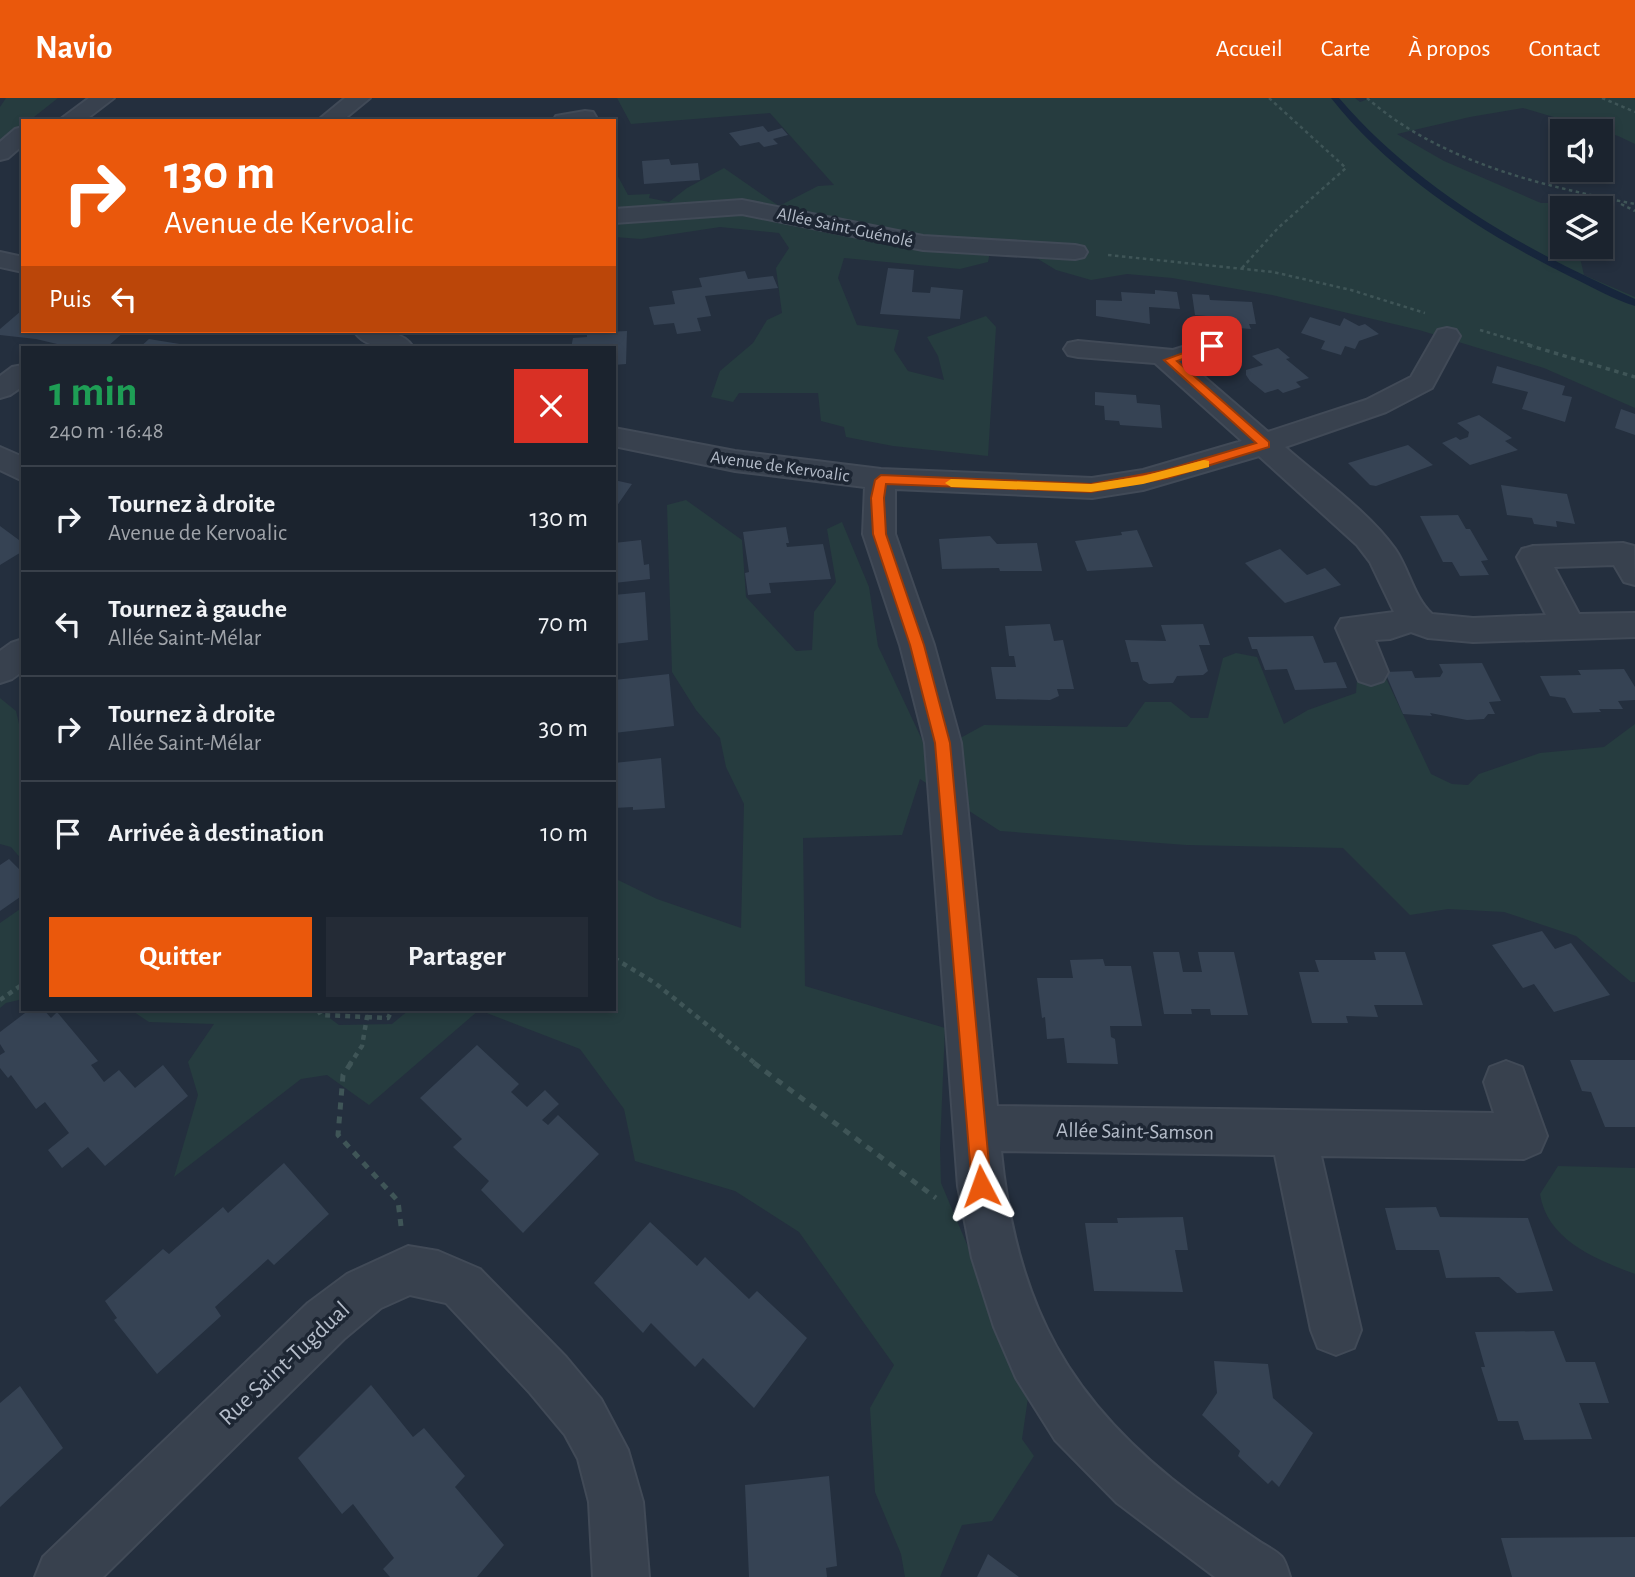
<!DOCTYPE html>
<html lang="fr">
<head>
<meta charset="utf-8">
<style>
  body { margin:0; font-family:"Alegreya Sans",sans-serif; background:#242b36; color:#f1f3f6; height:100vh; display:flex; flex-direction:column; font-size:26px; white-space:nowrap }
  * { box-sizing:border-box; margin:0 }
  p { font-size:23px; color:#a0a4aa }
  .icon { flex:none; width:38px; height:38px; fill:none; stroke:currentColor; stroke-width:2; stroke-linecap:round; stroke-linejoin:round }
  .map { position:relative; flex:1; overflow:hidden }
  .drawer { position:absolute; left:21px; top:248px; width:595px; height:665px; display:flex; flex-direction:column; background:#1b232e; border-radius:0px; box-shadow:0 4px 10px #0003,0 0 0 2px #39404a }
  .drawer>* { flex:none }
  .guide { position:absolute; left:21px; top:21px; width:595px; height:214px; border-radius:0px; box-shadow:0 4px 10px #0003,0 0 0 2px #39404a; background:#ea580c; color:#fff; overflow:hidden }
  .tools { position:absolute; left:1550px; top:21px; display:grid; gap:14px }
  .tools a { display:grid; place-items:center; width:63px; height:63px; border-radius:0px; background:#1b232e; box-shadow:0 4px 10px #0003,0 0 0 2px #39404a; font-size:35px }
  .pin { position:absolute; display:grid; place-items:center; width:60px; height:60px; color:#fff; margin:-30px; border-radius:14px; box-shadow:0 4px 10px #0006 }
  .me { position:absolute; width:77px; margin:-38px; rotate:356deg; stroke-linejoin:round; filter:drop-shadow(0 0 5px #0008) }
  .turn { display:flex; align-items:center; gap:24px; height:147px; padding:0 28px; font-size:32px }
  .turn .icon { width:91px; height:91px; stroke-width:2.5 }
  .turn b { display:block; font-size:49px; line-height:60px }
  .then { display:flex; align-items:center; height:66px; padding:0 28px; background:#0003; gap:14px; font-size:26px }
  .round { display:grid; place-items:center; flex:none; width:74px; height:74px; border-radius:0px; background:#242b36 }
  .overview { display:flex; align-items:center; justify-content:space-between; height:119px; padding:0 28px }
  h1 { font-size:42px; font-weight:700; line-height:52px; color:#1e9e55 }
  .button { display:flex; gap:14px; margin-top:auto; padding:14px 28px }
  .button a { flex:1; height:80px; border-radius:0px; background:#ea580c; color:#fff; font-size:28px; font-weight:700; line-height:80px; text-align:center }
  .button a+a { background:#242b36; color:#f1f3f6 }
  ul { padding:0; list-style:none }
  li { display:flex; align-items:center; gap:21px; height:105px; padding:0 28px; border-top:2px solid #39404a }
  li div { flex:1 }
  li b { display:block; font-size:26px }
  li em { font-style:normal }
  header { display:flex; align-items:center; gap:42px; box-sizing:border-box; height:98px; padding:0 35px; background:#ea580c; color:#fff }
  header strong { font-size:33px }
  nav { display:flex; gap:38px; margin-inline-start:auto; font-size:24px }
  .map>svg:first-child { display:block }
</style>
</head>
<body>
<header>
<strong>Navio</strong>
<nav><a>Accueil</a><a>Carte</a><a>À propos</a><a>Contact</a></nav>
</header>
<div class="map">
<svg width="1635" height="1479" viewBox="0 0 1635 1479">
  <rect width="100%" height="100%" fill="#242f3e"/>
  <!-- green -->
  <path fill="#263c3f" d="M6,0H58L29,23H23V27L0,44V9Z
    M617,0H1355L1360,4L1371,0H1635V46L1618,38L1523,10L1470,19L1397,36L1444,63L1541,105H1569L1582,110H1563V149H1587L1579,155L1584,177L1635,199V310L1544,270L1419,232L1272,197L1172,180L1127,176L1091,182L1056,172L1030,156L992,144L988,164L960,171L844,160L838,180L857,227L899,232L894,252L908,273L944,282L938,258L927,239L986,218L996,229L988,358L893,348L846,339L844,329L821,323L818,295H739L733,304L711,299L720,273L753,245L767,222L782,215L776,170L789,150L779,135L720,129L641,141L614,139V71L628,97L650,96L649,100L669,104L687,90L724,70L779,108L818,88L834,87L770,15L631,26Z
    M686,402L742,442L746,499L796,553L812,552L814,514L836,484L827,431L842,424L869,489L878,548L925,648L955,643L984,627L1127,629L1145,604H1171L1191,620H1208L1223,560L1236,555L1257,559L1284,626L1308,612L1356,595L1358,568L1384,576L1431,676L1452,686L1468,687L1479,676L1540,655L1604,649L1635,626V884H1631L1576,838L1504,814L1448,811L1410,817L1343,750L1186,747L1000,733L920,681L902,737L803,740L805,888L945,930L940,1050L941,1085L1029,1293L1022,1341L1034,1358L992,1423L962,1427L940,1479H905L901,1456L875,1394L870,1310L894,1267L799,1134L735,1093L635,1063L624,1011L580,951L479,912L369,1007L327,977L301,981L174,1079L198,997L188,964L214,926L149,924L131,912H319L339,927L392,926L409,912H614V780L657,801L741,830L744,706L726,669L720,640L696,612L672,574L667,407Z
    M0,600L16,613L19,626L23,628V763L11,749L0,746Z
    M23,809V901L6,905L0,910V825Z
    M1558,1068L1635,1070V1176C1595,1161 1547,1142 1540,1096Z"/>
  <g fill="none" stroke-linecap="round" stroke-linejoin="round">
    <!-- stream -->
    <path fill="#17263c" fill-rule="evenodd" d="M1331,0H1339C1418,92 1525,152 1635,201V208C1613,201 1592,189 1571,179C1482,135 1393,78 1331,0Z"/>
  </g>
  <!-- building -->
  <path fill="#364354" d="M763,28L768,34L782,30L788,37L773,41L778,46L764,49L759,44L740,48L729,35Z
    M669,61L671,67L698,65L700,82L644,86L642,63Z
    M888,170L914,172L912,194L930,195L931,189L963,192L960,221L880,216Z
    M745,173L748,181L773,178L778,190L705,198L711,218L697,220L701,233L677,236L674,225L654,227L649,209L675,206L672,193L702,189L699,180Z
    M1155,192L1177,194L1180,211L1149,209L1150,226L1096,218V202L1122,203L1121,194L1155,196Z
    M1192,196L1209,197L1210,202L1252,204L1256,226H1249L1251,231L1225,229L1224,224H1219L1218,219L1195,217Z
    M21,213L23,233H125L106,250H74L36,241L0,237V231Z
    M1310,219L1340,228L1344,220L1359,228L1365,226L1379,236L1359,243L1355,251L1345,248L1341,257L1321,251L1325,243L1301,235Z
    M627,233L626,266L614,267V250H571L573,240L587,239V235Z
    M149,241L192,248L189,250H139Z
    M1278,250L1290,260L1286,261L1309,280L1296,284L1301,289L1283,295L1278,291L1265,295L1250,283L1246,277V272L1263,267L1252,258Z
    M1497,268L1565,288L1562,297L1572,299L1565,324L1522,311L1528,294L1492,285Z
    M1095,294L1136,297L1137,305L1160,307L1162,330L1120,327L1119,323L1105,322L1104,308L1095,307Z
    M1621,311L1635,316V337L1615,330Z
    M1479,317L1512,340L1505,343L1518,352L1470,367L1442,345L1456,339L1460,342L1468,339L1469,334L1457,325Z
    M1408,347L1433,367L1376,388L1370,387L1348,365Z
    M614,382L632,386L614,412Z
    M1501,387L1567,396L1575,426L1556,423L1557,429L1534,426L1532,420L1507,417Z
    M1458,417L1466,431H1470L1488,462L1481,463L1489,477L1460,478L1452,464H1443L1420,418Z
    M0,428L19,442L23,440V453L0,467Z
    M786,429L789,445H786L787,449L823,446L831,481L769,485L771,495L748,497L745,475L749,474L743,434Z
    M1137,432L1153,469L1087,473L1075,443L1122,437L1121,434Z
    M990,438L997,446L1037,445L1042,473H1000L999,470L942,471L939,441Z
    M641,442L644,467L649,466L650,481L614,485V445Z
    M1280,451L1307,477L1325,470L1341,487L1285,505L1245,465Z
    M645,494L648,542L614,546V497Z
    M1050,526L1054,543L1063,542L1074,591H1057L1059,598L1050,602L996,601L991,569H1016L1014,558H1009L1005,528Z
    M1203,526L1210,547H1199L1208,573L1203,577L1177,578L1173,585L1149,586L1143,582L1138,564H1131L1125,542L1166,543L1161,527Z
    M1313,538L1324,565L1336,564L1347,590L1295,592L1287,571L1265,572L1257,551H1252L1248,539Z
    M1482,565L1501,603L1489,604L1495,616H1488L1484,621L1467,622L1430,615L1432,618L1403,616L1385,574L1412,573L1415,580L1440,579L1443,574L1439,566Z
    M1624,571L1635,589V602L1618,603L1623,611H1599L1601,614L1573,615L1565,600L1550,598L1540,578L1581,577L1578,572Z
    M669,576L674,628L614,635V582Z
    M661,660L665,710L633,712V709L614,710V665Z
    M9,761L23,775V797L0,813V767Z
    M1542,833L1555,851L1571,845L1610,897L1554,914L1534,886L1523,890L1492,847Z
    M1153,854H1179L1183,874H1202L1198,854H1234L1248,917H1211L1210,911H1191L1192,916H1164Z
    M1374,854H1405L1423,907H1374L1378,919L1346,918L1348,925H1312L1299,874H1319L1315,862H1376Z
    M1103,861L1105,868H1131L1142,928H1110L1111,939L1115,941L1118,966L1067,965L1064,940L1047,941L1045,919L1042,920L1037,880H1073L1070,862Z
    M29,912H44L51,920L57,914L98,963L91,967L104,984L119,972L135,990L163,967L188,998L105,1068L88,1049L62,1070L48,1052L69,1035L45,1004L36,1011L11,977L8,980L0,970V957L5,954L0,946V934Z
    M477,947L519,986L511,994L527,1009L545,992L559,1006L542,1022L548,1027L558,1017L599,1056L523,1135L481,1092L489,1083L453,1049L462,1041L420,1000Z
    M1570,962H1635V1029H1605L1591,994L1582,993Z
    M284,1065L329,1116L274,1167L268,1161L215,1209L221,1218L157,1276L114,1222L117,1220L105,1203L163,1151L169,1156L223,1109L228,1115Z
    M1436,1109L1440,1119L1528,1120L1553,1193L1517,1195L1499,1179L1446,1180L1439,1152H1396L1385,1110Z
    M1183,1119L1188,1152H1175L1183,1194L1094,1193L1085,1125H1118L1117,1120Z
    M650,1124L697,1168L705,1159L749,1201L757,1193L807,1240L754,1310L703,1260L695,1269L651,1225L643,1235L594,1185Z
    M1554,1233L1566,1264H1595L1609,1305H1579L1592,1341L1524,1342L1518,1323H1498L1481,1269H1485L1475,1234Z
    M1214,1263L1268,1266L1273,1300L1313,1335L1279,1389L1272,1382L1268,1386L1238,1358L1240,1353L1202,1317L1217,1295Z
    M371,1287L413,1339L424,1330L465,1378L455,1389L504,1447L477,1479H390L383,1471L394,1460L353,1406L342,1416L298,1360Z
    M20,1288L63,1350L0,1409V1305Z
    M829,1378L837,1468L826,1470L827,1479H749L745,1387Z
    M1635,1439V1479H1512L1501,1440Z
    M988,1456L1019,1479H977Z"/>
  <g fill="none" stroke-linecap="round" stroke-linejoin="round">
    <defs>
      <path id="minor" d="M89,0H114L84,23H58Z
        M345,0H370L342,23H317Z
        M585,13L593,14L596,19L593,23H553L556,18Z
        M23,29V47L8,60L0,62V44L15,31Z
        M742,102L923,138L1075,147L1084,149L1087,154L1084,159L1075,161L923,152L742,116L614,125V111Z
        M0,154L23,159V174L0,169Z
        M1447,230L1456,232L1460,238L1432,290L1386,314L1285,349C1320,380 1368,413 1395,451C1409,471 1414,500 1432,516L1473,520L1546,517L1517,459L1522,451L1533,448L1623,445L1634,448L1635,487L1624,484L1614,467L1554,469L1579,516L1635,515V539L1473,544L1428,540L1411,534L1390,541L1375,542L1388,574L1383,583L1371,587L1359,583L1336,530L1341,521L1394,514L1370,464L1357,447L1259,358L1143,392L1092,400L895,391V436L934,547L961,645L997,1008L1494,1015L1484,984L1490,969L1506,963L1522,969L1547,1038L1540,1054L1524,1061L1321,1058L1361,1232L1354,1250L1336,1257L1318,1250L1311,1232L1275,1057L1001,1053C1016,1207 1069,1305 1194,1398C1216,1414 1238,1429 1260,1444C1266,1448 1277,1453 1282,1459C1286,1464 1288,1473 1290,1479H1215L1117,1405L1055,1342L1016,1280L994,1229L972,1160L958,1088L925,645L900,547L863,436L865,389L735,373L614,348V330L735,353L881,371L1092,380L1143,372L1242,343L1155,265L1078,259L1068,257L1064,251L1068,245L1078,243L1173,252L1212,240L1222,242L1225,248L1222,254L1188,265L1268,334L1366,302L1411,279L1438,232Z
        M354,233C375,233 401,230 414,250C394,251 366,252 354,233Z
        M23,267V288L10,297L0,300V278L12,269Z
        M0,349L23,359V383L0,372Z
        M23,541V573L12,581L0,585V553L11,545Z
        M408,1148L438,1153L480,1171L566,1259L601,1301L628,1352L643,1404L649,1479H593L589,1404L578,1361L565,1337L530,1295L446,1205L410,1197L381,1210L344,1241L103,1479H35L43,1459L308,1205L347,1176Z"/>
    </defs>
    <!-- minor casing -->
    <use href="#minor" stroke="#414a57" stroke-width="4"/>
    <!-- path-far3 -->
    <path stroke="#3f5557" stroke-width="2.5" stroke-dasharray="3.5 3.5" stroke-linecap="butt" d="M1367,0C1440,64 1542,88 1635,106
      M1602,0L1635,14
      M1621,106L1635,113
      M1108,157L1273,174L1351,192L1425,215
      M1242,170L1278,130L1346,70L1269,0
      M1480,232L1534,248"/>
    <!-- path-far2 -->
    <path stroke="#3f5557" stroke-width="3.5" stroke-dasharray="4.5 4.5" stroke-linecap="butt" d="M1528,247L1635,279"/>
    <!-- path-far1 -->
    <path stroke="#3f5557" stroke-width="4.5" stroke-dasharray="5 5" stroke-linecap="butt" d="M614,860L655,885L756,966
      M0,902L23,886
      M318,912L321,917L367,919L362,948L350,966
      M367,919L388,920L392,912"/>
    <!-- path -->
    <path stroke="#3f5557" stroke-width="5" stroke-dasharray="7 7" stroke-linecap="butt" d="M351,965L343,977L338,1037L398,1103L401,1128
      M754,965L936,1100"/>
    <!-- minor -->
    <use href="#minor" fill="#38414e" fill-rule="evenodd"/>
  </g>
  <!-- route -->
  <path fill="#ea580c" stroke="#983908" stroke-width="2" d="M1208,246L1218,248L1177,263L1269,344V349L1168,380L1091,394L886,386L884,400L886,436L924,547L950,645L991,1088L988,1094L981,1097L975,1094L972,1088L935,645L910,547L873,436L871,400L875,382L881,377L1091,386L1166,372L1256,345L1164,262Z"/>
  <!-- slow -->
  <path fill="#f59e0b" d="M1204,362L1209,363V369L1143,386L1091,394L951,389L945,385L951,381L1091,386L1143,378Z"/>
  <g text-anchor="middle" stroke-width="7" stroke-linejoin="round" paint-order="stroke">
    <!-- far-street labels -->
    <g font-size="18" fill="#b4bcc9" stroke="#1d2633">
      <text transform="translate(845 129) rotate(12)" y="6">Allée Saint-Guénolé</text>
      <text transform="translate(780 368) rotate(8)" y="6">Avenue de Kervoalic</text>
    </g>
    <!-- street labels -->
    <g font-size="21" fill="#b4bcc9" stroke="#1d2633">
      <text transform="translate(1135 1033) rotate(1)" y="7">Allée Saint-Samson</text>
    </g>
    <!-- near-street labels -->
    <g font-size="24" fill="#b4bcc9" stroke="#1d2633">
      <text transform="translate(284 1265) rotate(-43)" y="8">Rue Saint-Tugdual</text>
    </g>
  </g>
</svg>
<div class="tools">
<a><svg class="icon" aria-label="sound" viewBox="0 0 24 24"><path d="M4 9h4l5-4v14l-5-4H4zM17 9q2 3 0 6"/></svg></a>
<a><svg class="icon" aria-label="layers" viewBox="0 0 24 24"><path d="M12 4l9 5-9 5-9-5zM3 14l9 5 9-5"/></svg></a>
</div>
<div class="pin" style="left:1212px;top:248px;background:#d93025"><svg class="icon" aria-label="arrive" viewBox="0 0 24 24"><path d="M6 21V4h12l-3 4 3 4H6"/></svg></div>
<svg class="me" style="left:981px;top:1088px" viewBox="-20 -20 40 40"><path d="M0-17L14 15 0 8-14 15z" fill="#ea580c" stroke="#fff" stroke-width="4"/></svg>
<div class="guide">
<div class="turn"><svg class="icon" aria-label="right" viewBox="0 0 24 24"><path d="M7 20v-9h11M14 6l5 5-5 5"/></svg><div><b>130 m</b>Avenue de Kervoalic</div></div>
<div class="then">Puis<svg class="icon" aria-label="left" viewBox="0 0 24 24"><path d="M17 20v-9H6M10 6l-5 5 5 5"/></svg></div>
</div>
<section class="drawer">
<div class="overview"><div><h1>1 min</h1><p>240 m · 16:48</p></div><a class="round" style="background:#d93025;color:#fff"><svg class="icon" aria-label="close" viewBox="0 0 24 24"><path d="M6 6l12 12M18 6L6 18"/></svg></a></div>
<ul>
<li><svg class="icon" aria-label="right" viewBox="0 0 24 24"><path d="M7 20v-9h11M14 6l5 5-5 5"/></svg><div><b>Tournez à droite</b><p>Avenue de Kervoalic</p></div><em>130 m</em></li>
<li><svg class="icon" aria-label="left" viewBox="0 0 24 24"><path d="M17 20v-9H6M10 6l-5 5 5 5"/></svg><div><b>Tournez à gauche</b><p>Allée Saint-Mélar</p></div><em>70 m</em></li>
<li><svg class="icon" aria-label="right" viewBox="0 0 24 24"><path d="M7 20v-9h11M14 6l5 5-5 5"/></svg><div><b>Tournez à droite</b><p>Allée Saint-Mélar</p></div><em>30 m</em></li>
<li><svg class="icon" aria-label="arrive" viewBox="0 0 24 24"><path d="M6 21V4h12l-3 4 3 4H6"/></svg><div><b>Arrivée à destination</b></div><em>10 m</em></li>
</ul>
<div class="button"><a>Quitter</a><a>Partager</a></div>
</section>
</div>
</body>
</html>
